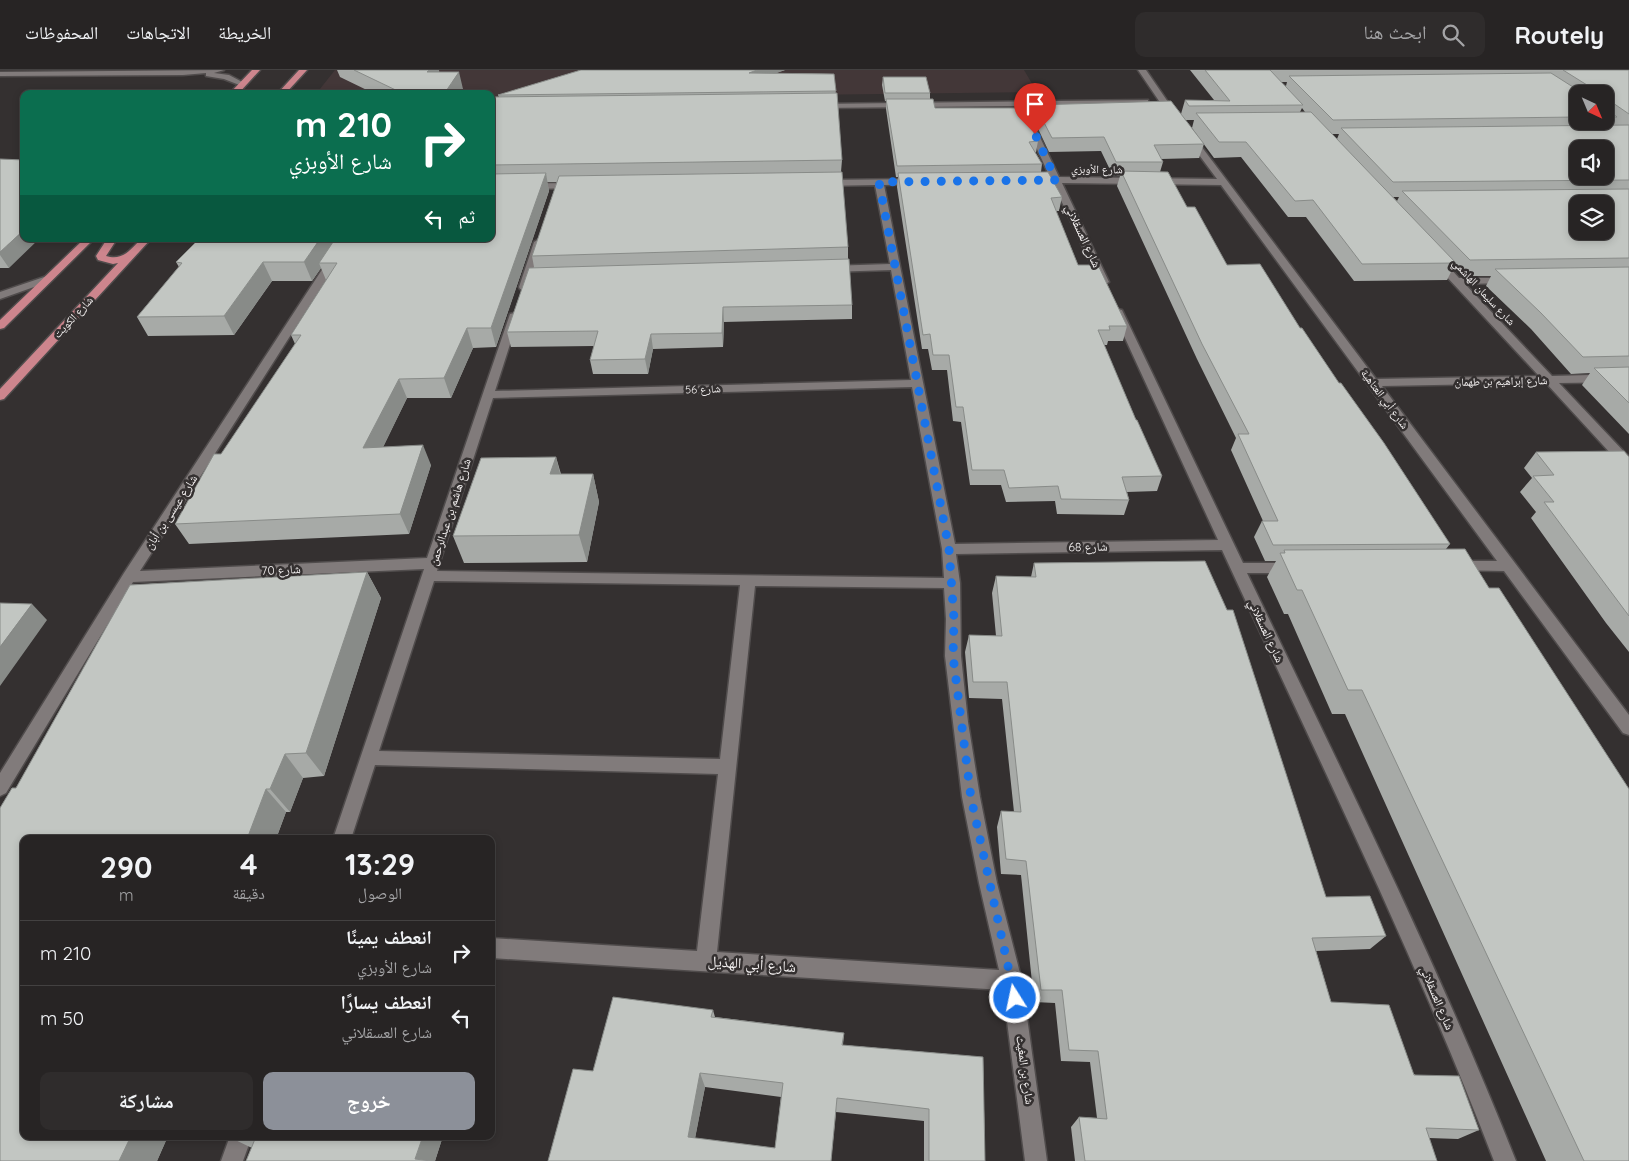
<!DOCTYPE html>
<html lang="ar">
<head>
<meta charset="utf-8">
<style>
  body { margin:0; font-family:Quicksand,"Noto Naskh Arabic",sans-serif; background:#2f2c2c; color:#f1f3f6; direction:rtl; height:100vh; display:flex; flex-direction:column; font-size:19px; white-space:nowrap }
  * { box-sizing:border-box; margin:0 }
  p { font-size:16px; color:#a4a4a6 }
  .icon { flex:none; width:28px; height:28px; fill:none; stroke:currentColor; stroke-width:2; stroke-linecap:round; stroke-linejoin:round }
  .map { position:relative; flex:1; overflow:hidden; direction:ltr }
  .details { position:absolute; left:20px; top:765px; width:475px; height:305px; display:flex; flex-direction:column; background:#272424; border-radius:10px; box-shadow:0 2px 8px #0003,0 0 0 1px #434141; direction:rtl }
  .details>* { flex:none }
  .banner { position:absolute; left:20px; top:20px; width:475px; height:152px; border-radius:10px; box-shadow:0 2px 8px #0003,0 0 0 1px #434141; direction:rtl; background:#0b6e4f; color:#fff; overflow:hidden }
  .needle { width:32px; rotate:136deg }
  .buttons { position:absolute; left:1569px; top:15px; display:grid; gap:10px }
  .buttons a { display:grid; place-items:center; width:45px; height:45px; border-radius:10px; background:#272424; box-shadow:0 2px 8px #0003,0 0 0 1px #434141; font-size:25px }
  .pin { position:absolute; display:grid; place-items:center; width:42px; height:42px; color:#fff; margin:-51px -21px; border-radius:50% 50% 50% 0; rotate:-45deg; box-shadow:0 0 5px #0007 }
  .pin .icon { rotate:45deg }
  .me { position:absolute; width:55px; margin:-28px; rotate:350deg; stroke-linejoin:round; filter:drop-shadow(0 0 4px #0008) }
  .turn { display:flex; align-items:center; gap:18px; height:105px; padding:0 20px; font-size:22px }
  .turn .icon { width:65px; height:65px; stroke-width:2.5 }
  .turn b { display:block; font-size:35px; line-height:42px }
  .then { display:flex; align-items:center; height:48px; padding:0 20px; background:#0003; gap:10px; font-size:19px }
  .eta { display:flex; justify-content:space-evenly; align-items:center; height:85px; text-align:center }
  .eta b { font-size:30px; font-weight:700; line-height:35px }
  .button { display:flex; gap:10px; margin-top:auto; padding:10px 20px }
  .button a { flex:1; height:58px; border-radius:10px; background:#8c9099; color:#fff; font-size:20px; font-weight:700; line-height:58px; text-align:center }
  .button a+a { background:#2f2c2c; color:#f1f3f6 }
  ul { padding:0; list-style:none }
  li { display:flex; align-items:center; gap:15px; height:65px; padding:0 20px; border-top:1px solid #434141 }
  li div { flex:1 }
  li b { display:block; font-size:19px }
  li em { font-style:normal }
  header { display:flex; align-items:center; gap:30px; box-sizing:border-box; height:70px; padding:0 25px; background:#272424; border-bottom:1px solid #434141 }
  header strong { font-size:24px }
  nav { display:flex; gap:28px; margin-inline-start:auto; font-size:18px }
  .search { width:350px; height:45px; background:#2f2c2c; display:flex; align-items:center; gap:12px; box-sizing:border-box; padding:0 18px; border-radius:10px; color:#a4a4a6; font-size:19px }
  .map>svg:first-child { display:block }
</style>
</head>
<body>
<header>
<strong>Routely</strong>
<div class="search"><svg class="icon" aria-label="search" viewBox="0 0 24 24"><circle cx="10" cy="10" r="6"/><path d="M15 15l6 6"/></svg>ابحث هنا</div>
<nav><a>الخريطة</a><a>الاتجاهات</a><a>المحفوظات</a></nav>
</header>
<div class="map">
<svg width="1629" height="1091" viewBox="0 0 1629 1091">
  <rect width="100%" height="100%" fill="#343030"/>
  <!-- built -->
  <path fill="#433738" d="M335,0H1024L1037,22L491,29V24H316Z"/>
  <g fill="none" stroke-linecap="round" stroke-linejoin="round">
    <defs>
      <path id="street" d="M224,0L214,3L229,5L246,14L242,16L224,9L206,6V3L183,5L0,6V2Z
        M1138,0H1146L1179,48L1178,50H1172Z
        M1148,30V34H1145L1025,36L1059,107L1217,109L1185,66L1192,64L1376,309L1539,306L1433,192L1432,190L1437,187L1441,188L1459,208H1512L1513,210L1508,213L1465,214L1552,306L1629,304V312L1559,313L1629,387V399L1624,398L1546,313L1382,316L1629,645V665L1623,663L1504,501L1450,500L1448,496L1450,492L1455,491H1497L1221,115L1062,113L1109,212L1104,215L1099,212L1053,113L1043,110L1050,107L1017,36L818,38L814,36L818,34Z
        M917,109L920,110V114L884,115L955,474L1218,470L1113,242L1118,239L1122,240L1243,493H1292L1297,494L1299,498L1297,502L1292,503H1247C1340,698 1437,891 1516,1091H1494C1414,883 1315,682 1222,480L956,484L960,513L961,586L968,652L980,727L997,813L1022,911L1047,1091H1025L1003,920L491,888V868L697,881L718,704L375,695L351,769H333L424,499L133,512L6,723L0,726V703L124,503L342,169H352L140,501L427,488L510,244L514,243L519,246L495,321L911,310L891,200L829,202L824,199L829,196L890,194L875,115L822,116L818,113L822,110ZM912,317L942,479L944,508L437,501L493,328ZM434,511L740,515L720,689L379,681ZM755,516L944,518L946,549L945,586L962,727L979,813L999,900L717,882Z
        M574,113L577,114V118L491,120V114Z
        M539,169L544,172L529,217L524,220L520,219L519,217L534,172Z
        M47,206L52,209L51,211L0,229V222Z
        M230,1066H252L243,1091H221Z"/>
      <path id="primary" d="M252,0H260L238,24H229Z
        M299,0H307L285,24H277Z
        M84,169H94L4,258L0,259V250Z
        M107,169H117L106,186C123,191 130,180 141,169H151L4,329L0,330V319L118,193L113,194L98,190L96,186Z"/>
    </defs>
    <!-- street casing -->
    <use href="#street" stroke="#504c4c" stroke-width="3"/>
    <!-- primary casing -->
    <use href="#primary" stroke="#504c4c" stroke-width="3"/>
    <!-- street -->
    <use href="#street" fill="#817b7b" fill-rule="evenodd"/>
    <!-- primary -->
    <use href="#primary" fill="#cd858d" fill-rule="evenodd"/>
  </g>
  <!-- wall -->
  <path fill="#a7aaa7" fill-rule="evenodd" d="M337,0H439V2L463,19L460,24H375L340,7Z
    M581,0H785L776,3L834,4L842,90L841,102L848,177V189L852,235V249L724,252L723,277L653,279L648,304H593L590,290L594,276L511,277L507,262L534,197L532,186L557,112H547L549,121L496,277L473,278L451,328H407L383,377L431,395L409,464L189,474L175,454L295,274L291,265L326,210L321,198L312,211H272L234,265L148,266L137,247L179,197L176,192L491,169V27H499L498,25Z
    M1190,0H1629V364L1582,315L1590,303L1571,304L1531,259L1486,216L1491,206H1461L1453,198L1447,210L1354,211L1306,147H1288L1241,87L1214,88L1192,58L1194,50H1185L1204,74L1199,88L1161,89L1163,92L1160,102L1187,137L1227,195L1300,258L1450,474L1446,479L1629,1091H1546L1345,644H1332L1288,544H1284L1267,507L1276,491H1265L1254,467L1262,451H1263L1231,380L1236,368L1197,289L1117,116L1120,106H1113L1101,81L1049,82L1033,48L1035,35L1181,44L1185,30H1214ZM1281,12H1287L1286,16ZM1578,24H1605V51H1578ZM1302,38L1305,42H1300ZM1332,64H1339L1337,69ZM1393,127H1399L1397,131Z
    M883,7L930,23V29L935,38H942L1038,71L1036,82H1035L1042,94L1041,102L1062,127L1059,141H1056L1078,195L1127,256L1123,271H1108L1107,275H1104L1136,350L1162,406L1157,421L1127,422L1129,430L1124,445L1057,444L1055,431L1006,432L1001,415H970L961,352L953,351L947,300H932L928,279H922L897,117L898,107H896L886,39V31H885L882,15Z
    M0,89L9,198H0Z
    M1536,382L1629,387V582L1606,553L1531,448L1536,442L1520,422L1532,408L1524,398Z
    M556,387L561,404H593L599,432L587,492L464,493L453,466Z
    M1034,493L1326,827L1386,866L1370,879L1316,881L1331,932L1479,1060L1458,1069L1429,1068L1437,1091H1075L1071,1057L1079,1047L1097,1048L1090,992L1061,991L1055,933L1034,932L1021,805L1001,804L997,757L1001,741L1014,742L1002,629L969,628L965,582L969,565L996,566L992,523L996,506L1031,507Z
    M367,502L381,528L324,706L303,708L290,742H286L276,769H24V1066H168L157,1091H0V738L12,718H16L130,515Z
    M713,940L715,947L844,963L843,975L983,987L985,1091H924V1051L836,1042L831,1091H548L593,1001ZM705,1017L781,1027L775,1078L695,1068Z
    M227,1066H443L435,1091L252,1078Z"/>
  <!-- shaded-wall -->
  <path fill="#888b88" d="M429,0H439L440,6L427,2Z
    M757,0H785L749,13V3Z
    M459,2L463,19L460,24H444Z
    M1613,33L1605,47V37Z
    M546,103L549,121L496,277L491,258Z
    M24,160V169H39L9,198L0,185V182Z
    M320,169H340L319,193L321,198L312,211L304,192Z
    M263,192L272,211L234,265L224,246Z
    M723,237L724,252L723,277L722,263Z
    M467,258L473,278L451,328L444,308Z
    M651,264L653,279L648,304L645,289Z
    M399,309L407,328L373,398L363,378Z
    M423,375L431,395L409,464L400,444Z
    M556,387L563,415L550,404Z
    M593,404L599,432L587,492L579,465Z
    M367,502L381,528L324,706L306,683Z
    M32,534L47,550L0,616V577Z
    M285,684L303,708L290,742L270,719Z
    M266,719L286,742L276,769H247Z
    M700,1003L705,1017L693,1079L688,1067Z
    M131,1066H168L157,1091H119Z
    M423,1066H443L435,1091H418L415,1089Z"/>
  <!-- building -->
  <path fill="#c2c6c2" stroke="#888b88" fill-rule="evenodd" d="M354,0H429L427,2H459L444,24H404Z
    M581,0H757L749,3L834,4L836,21L498,25Z
    M1205,0H1270L1303,35L1189,36L1185,30L1230,31Z
    M1563,0H1629V44L1613,33L1605,37V24H1588L1587,15Z
    M1551,3L1584,24H1578V47L1333,50L1289,6Z
    M883,7H926L930,23H885Z
    M837,23L842,90L491,95V27Z
    M886,29H933L935,38H1022L1038,71L1029,72L1042,94L897,96Z
    M1171,31L1204,74L1154,75L1163,92H1116L1104,67L1052,68L1035,35Z
    M1605,37L1617,47H1605Z
    M1311,42L1456,193L1362,194L1313,130L1295,131L1246,72H1219L1196,43Z
    M1629,55V110L1393,112L1341,58ZM1578,79H1605V106H1578Z
    M0,89L24,90V160L0,182Z
    M1121,101L1168,102L1187,137H1195L1227,195L1260,194L1300,258H1302L1339,313H1341L1384,373L1450,474L1273,475L1262,451H1278L1238,364H1249L1202,274Z
    M842,102L848,177L532,186L559,106Z
    M1048,102L1062,127L1051,128L1078,195H1098L1127,256H1109L1110,260H1098L1136,350H1137L1162,406L1122,407L1129,430L1061,429L1058,416L1009,418L1004,400H972L963,337H956L949,285H933L930,264L923,265L898,103Z
    M546,103L491,258H467L444,308L399,309L363,378L423,375L400,444L175,454L214,384H221L301,265H291L337,193H319L335,169H491V104Z
    M1629,119V188L1470,190L1402,121ZM1578,134H1605V161H1578Z
    M199,169H320L304,192H263L224,246L137,247L182,193L176,192Z
    M849,189L852,235L723,237L722,263L651,264L645,289L590,290L598,261L507,262L529,198Z
    M1629,197V286L1583,287L1541,243L1495,199Z
    M1629,297V333L1594,298Z
    M1624,381L1629,387V546L1544,432H1554L1533,406L1554,405L1536,382Z
    M556,387L550,404H593L579,465L453,466L481,388Z
    M1465,479L1489,518H1499L1629,719V1091H1584L1362,620H1348L1302,520H1297L1280,483H1285L1284,480Z
    M1205,491L1227,540H1233L1326,827L1370,826L1386,866L1312,868L1331,932L1389,935L1414,1005L1459,1006L1479,1060L1426,1058L1437,1091H1085L1079,1047L1107,1049L1098,981L1069,980L1062,920H1041L1026,791L1006,789L1001,741L1021,742L1007,612H973L969,565L1002,566L996,506L1036,507L1034,493Z
    M367,502L306,683L285,684L270,719H266L247,769H24V1066H131L119,1091H0V738L12,718H16L130,515Z
    M0,533L32,534L0,577Z
    M613,927L713,940L711,947L844,963L842,975L983,987L985,1091H929V1039L837,1028L831,1091H548L573,999L593,1001ZM700,1003L783,1013L775,1078L688,1067Z
    M232,1066H423L415,1089L431,1091H246L255,1069Z"/>
  <g fill="none" stroke-linecap="round" stroke-linejoin="round">
    <!-- route -->
    <path stroke="#1a73e8" stroke-width="9" stroke-dasharray="0 16.2" d="M1015,928L971,728L953,586L954,549L949,479L879,112L1056,110L1035,64"/>
  </g>
  <g text-anchor="middle" stroke-width="5" stroke-linejoin="round" paint-order="stroke">
    <!-- far-street labels -->
    <g font-size="11" fill="#f5f2f2" stroke="#343030">
      <text transform="translate(1097 99) rotate(1)" y="4">شارع الأوبزي</text>
      <text transform="translate(1484 222) rotate(47)" y="4">شارع سليمان الهاشمي</text>
      <text transform="translate(73 247) rotate(-47)" y="4">شارع الكويت</text>
      <text transform="translate(1501 311) rotate(-1)" y="4">شارع إبراهيم بن طهمان</text>
      <text transform="translate(703 319) rotate(-2)" y="4">شارع 56</text>
      <text transform="translate(1385 329) rotate(53)" y="4">شارع أبي العتاهية</text>
    </g>
    <!-- street labels -->
    <g font-size="12" fill="#f5f2f2" stroke="#343030">
      <text transform="translate(1083 166) rotate(65)" y="4">شارع العسقلاني</text>
      <text transform="translate(171 442) rotate(-57)" y="4">شارع عيسى بن أبان</text>
      <text transform="translate(450 442) rotate(-72)" y="4">شارع هاشم بن عبدالرحمن</text>
      <text transform="translate(1088 477) rotate(-1)" y="4">شارع 68</text>
      <text transform="translate(281 500) rotate(-3)" y="4">شارع 70</text>
      <text transform="translate(1266 561) rotate(65)" y="4">شارع العسقلاني</text>
      <text transform="translate(1437 928) rotate(67)" y="4">شارع العسقلاني</text>
      <text transform="translate(1025 1000) rotate(82)" y="4">شارع بن المغيث</text>
    </g>
    <!-- near-street labels -->
    <g font-size="15" fill="#f5f2f2" stroke="#343030">
      <text transform="translate(752 894) rotate(4)" y="5">شارع أبي الهذيل</text>
    </g>
  </g>
</svg>
<div class="buttons">
<a><svg class="needle" viewBox="-14 -14 28 28"><path d="M0-13l5 13h-10z" fill="#e53935"/><path d="M0 13l5-13h-10z" fill="#a4a4a6"/></svg></a>
<a><svg class="icon" aria-label="sound" viewBox="0 0 24 24"><path d="M4 9h4l5-4v14l-5-4H4zM17 9q2 3 0 6"/></svg></a>
<a><svg class="icon" aria-label="layers" viewBox="0 0 24 24"><path d="M12 4l9 5-9 5-9-5zM3 14l9 5 9-5"/></svg></a>
</div>
<div class="pin" style="left:1035px;top:64px;background:#d93025"><svg class="icon" aria-label="arrive" viewBox="0 0 24 24"><path d="M6 21V4h12l-3 4 3 4H6"/></svg></div>
<svg class="me" style="left:1015px;top:928px" viewBox="-20 -20 40 40"><circle r="17" fill="#1a73e8" stroke="#fff" stroke-width="3"/><path d="M0-11L8 9 0 5-8 9z" fill="#fff"/></svg>
<div class="banner">
<div class="turn"><svg class="icon" aria-label="right" viewBox="0 0 24 24"><path d="M7 20v-9h11M14 6l5 5-5 5"/></svg><div><b>210 m</b>شارع الأوبزي</div></div>
<div class="then">ثم<svg class="icon" aria-label="left" viewBox="0 0 24 24"><path d="M17 20v-9H6M10 6l-5 5 5 5"/></svg></div>
</div>
<section class="details">
<div class="eta">
<div><b>13:29</b><p>الوصول</p></div>
<div><b>4</b><p>دقيقة</p></div>
<div><b>290</b><p>m</p></div>
</div>
<ul>
<li><svg class="icon" aria-label="right" viewBox="0 0 24 24"><path d="M7 20v-9h11M14 6l5 5-5 5"/></svg><div><b>انعطف يمينًا</b><p>شارع الأوبزي</p></div><em>210 m</em></li>
<li><svg class="icon" aria-label="left" viewBox="0 0 24 24"><path d="M17 20v-9H6M10 6l-5 5 5 5"/></svg><div><b>انعطف يسارًا</b><p>شارع العسقلاني</p></div><em>50 m</em></li>
</ul>
<div class="button"><a>خروج</a><a>مشاركة</a></div>
</section>
</div>
</body>
</html>
